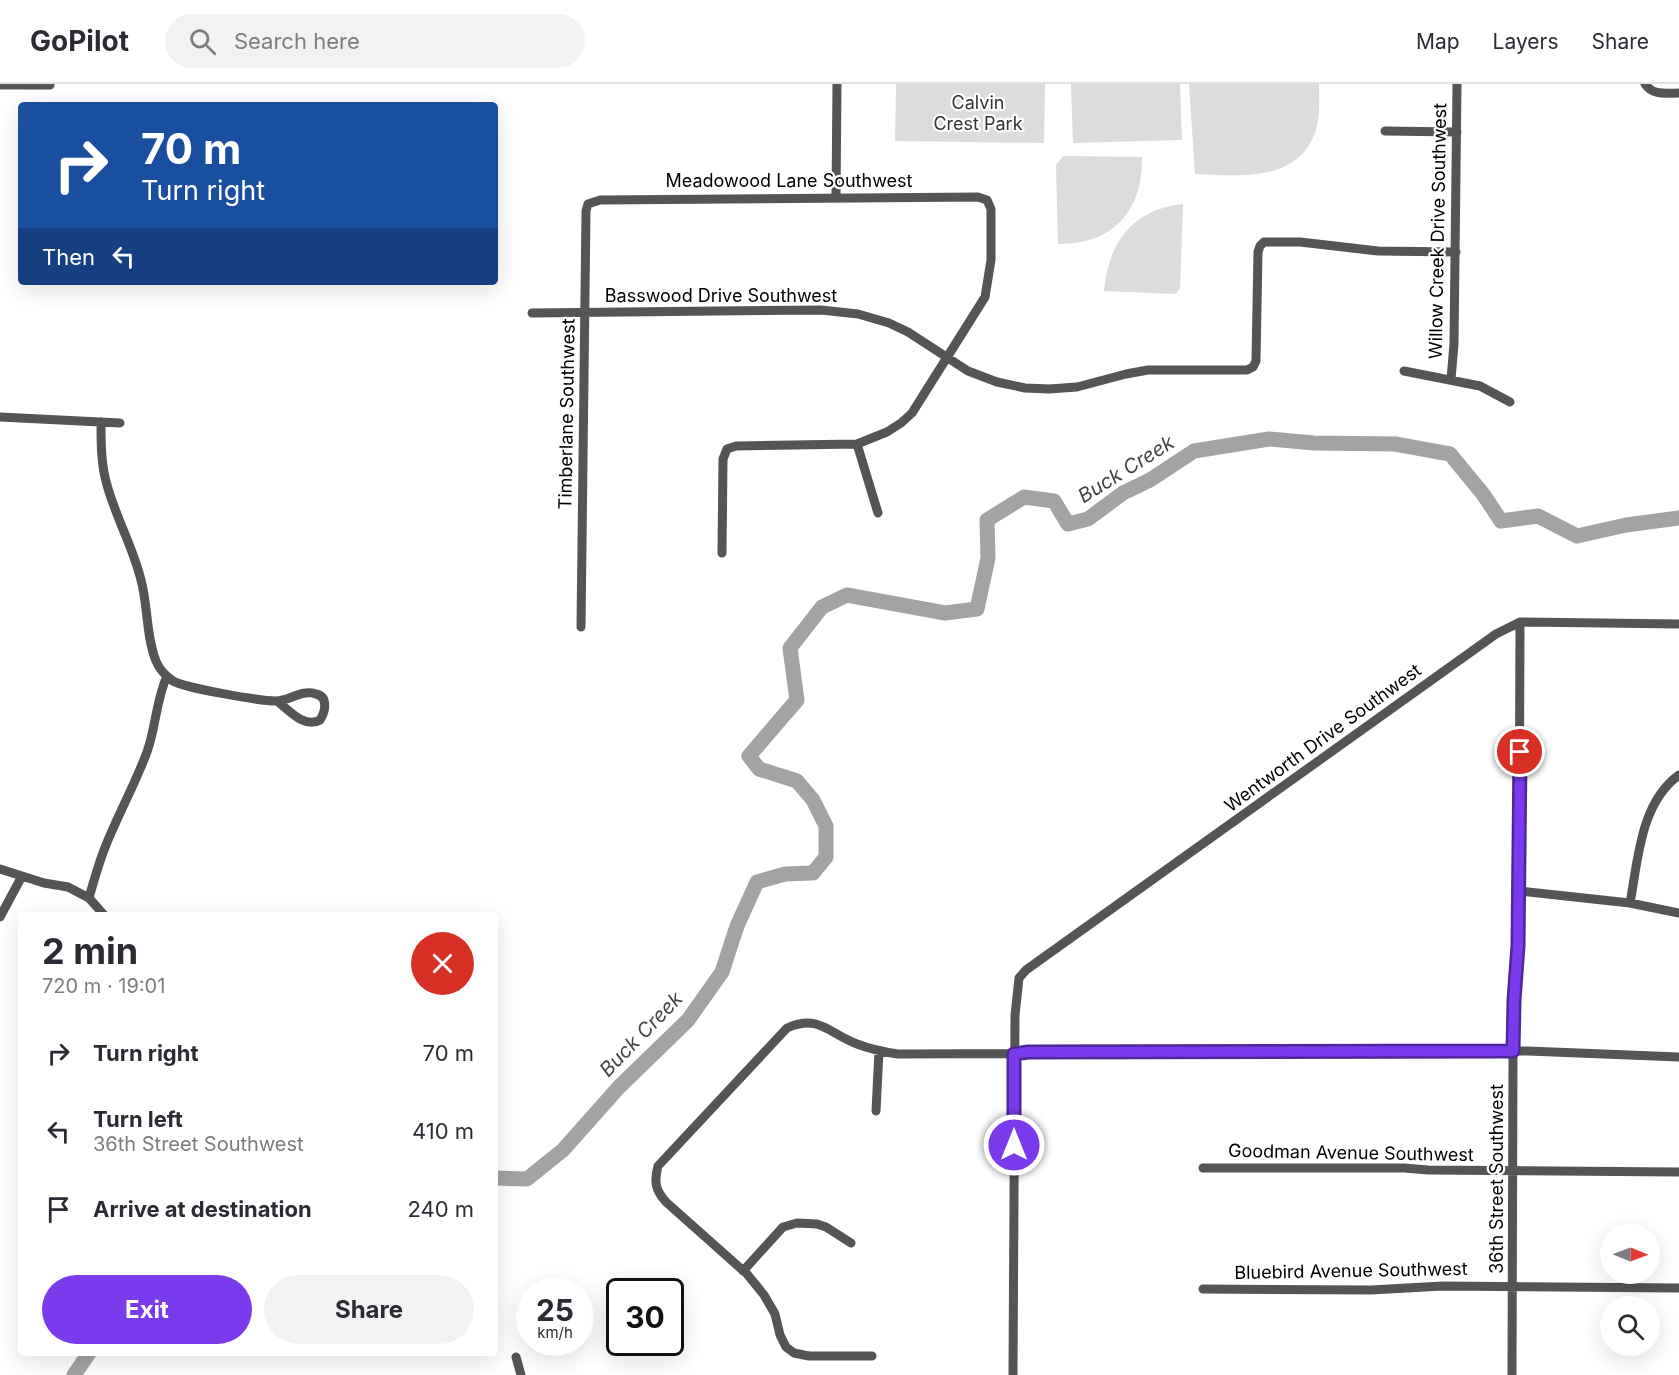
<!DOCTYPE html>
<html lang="en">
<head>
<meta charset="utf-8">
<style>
  body { margin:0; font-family:Inter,sans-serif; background:#f2f2f3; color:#2b2b33; height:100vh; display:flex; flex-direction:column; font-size:22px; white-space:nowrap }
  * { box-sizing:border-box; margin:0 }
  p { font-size:20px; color:#7c7c81 }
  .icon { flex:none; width:33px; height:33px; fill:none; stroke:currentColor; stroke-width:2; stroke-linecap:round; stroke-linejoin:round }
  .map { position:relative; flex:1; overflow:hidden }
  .sheet { position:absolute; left:18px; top:828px; width:480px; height:444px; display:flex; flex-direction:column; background:#fff; border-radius:6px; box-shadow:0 6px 24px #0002 }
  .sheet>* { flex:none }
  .hud { position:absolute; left:18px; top:18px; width:480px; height:183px; border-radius:6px; box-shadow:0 6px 24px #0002; background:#1a4fa0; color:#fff; overflow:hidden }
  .needle { width:39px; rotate:91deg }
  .fabs { position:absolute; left:1600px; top:1140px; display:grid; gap:12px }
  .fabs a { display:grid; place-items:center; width:60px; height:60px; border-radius:50%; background:#fff; box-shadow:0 6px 24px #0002; font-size:30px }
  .speed { position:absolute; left:516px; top:1194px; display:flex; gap:12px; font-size:30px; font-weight:700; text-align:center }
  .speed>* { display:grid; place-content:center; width:78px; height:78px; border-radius:50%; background:#fff; box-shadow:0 6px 24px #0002; line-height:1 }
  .speed small { font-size:15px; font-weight:400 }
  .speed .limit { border:3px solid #111; border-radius:9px; background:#fff; color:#111 }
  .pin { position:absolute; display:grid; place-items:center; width:51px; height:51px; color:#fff; margin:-26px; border:3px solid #fff; border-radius:50%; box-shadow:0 2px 6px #0007 }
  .me { position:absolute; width:66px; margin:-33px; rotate:0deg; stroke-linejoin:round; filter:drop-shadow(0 0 4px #0008) }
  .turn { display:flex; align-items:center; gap:21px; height:126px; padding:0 24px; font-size:27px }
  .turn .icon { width:78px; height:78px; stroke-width:2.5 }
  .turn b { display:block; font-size:42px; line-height:51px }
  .then { display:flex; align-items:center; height:57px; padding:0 24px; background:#0003; gap:12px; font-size:22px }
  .round { display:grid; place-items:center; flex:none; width:63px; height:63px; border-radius:32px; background:#f2f2f3 }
  .headline { display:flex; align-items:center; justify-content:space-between; height:102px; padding:0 24px }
  h1 { font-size:36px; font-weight:700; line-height:45px }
  .cta { display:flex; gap:12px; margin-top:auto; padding:12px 24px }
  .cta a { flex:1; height:69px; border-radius:36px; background:#7c3aed; color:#fff; font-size:24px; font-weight:700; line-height:69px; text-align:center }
  .cta a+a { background:#f2f2f3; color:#2b2b33 }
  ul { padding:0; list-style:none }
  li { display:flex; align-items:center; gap:18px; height:78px; padding:0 24px }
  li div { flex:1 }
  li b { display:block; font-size:22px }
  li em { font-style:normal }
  header { display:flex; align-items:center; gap:36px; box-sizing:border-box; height:84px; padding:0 30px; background:#fff; border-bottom:2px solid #e1e1e2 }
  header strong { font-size:28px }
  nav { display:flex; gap:33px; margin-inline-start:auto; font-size:21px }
  .search { width:420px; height:54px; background:#f2f2f3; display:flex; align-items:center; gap:15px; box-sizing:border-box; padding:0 21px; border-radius:33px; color:#7c7c81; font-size:22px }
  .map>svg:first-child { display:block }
</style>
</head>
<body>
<header>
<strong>GoPilot</strong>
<div class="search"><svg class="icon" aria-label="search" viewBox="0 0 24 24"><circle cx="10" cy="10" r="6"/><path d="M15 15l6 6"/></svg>Search here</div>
<nav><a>Map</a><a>Layers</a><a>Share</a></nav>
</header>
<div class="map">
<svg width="1679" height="1291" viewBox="0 0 1679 1291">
  <rect width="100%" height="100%" fill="#fff"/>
  <!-- green -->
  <path fill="#dcdcdc" d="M896,0H1045L1044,59L895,57Z
    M1071,0H1180L1182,56L1073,59Z
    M1189,0H1319C1319,13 1320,29 1317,42C1302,99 1241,92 1195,90Z
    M1063,72L1142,73C1143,127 1113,161 1058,160L1056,81Z
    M1183,120L1180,205L1175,210L1104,207C1108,159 1133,125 1183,120Z"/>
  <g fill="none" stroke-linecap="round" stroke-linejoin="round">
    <!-- river -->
    <path stroke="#a3a3a3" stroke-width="15" d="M495,1094L527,1095L563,1066L619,1003L688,936L722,888L737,842L757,798L785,790L813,789L826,773V742L813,716L797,697L759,685L749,672L797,616L790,564L822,523L847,511L945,529L977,525L988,474L987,436L1024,413L1054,417L1068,440L1088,435L1123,409L1150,396L1194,367L1269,355L1314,359L1395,360L1450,370L1483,410L1501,437L1538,432L1577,452L1626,441L1679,434
      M74,1291L89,1269"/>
    <!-- street -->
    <path stroke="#555" stroke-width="9" d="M1645,0C1653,12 1666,9 1679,9
      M0,1H50
      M1385,47L1457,48
      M836,113L837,0
      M532,229L821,226L858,230L889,239L908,248L968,287L997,298L1025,304L1049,305L1077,303L1126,290L1148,286H1247L1253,283L1256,277L1258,168L1260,162L1264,158H1300L1378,167L1456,168
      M1404,287L1480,302L1510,318
      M1451,295L1454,260L1457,0
      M0,333L120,339
      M101,338C101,359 101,381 107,401C116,434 133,463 141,496C148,521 146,553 156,577C159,585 166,592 173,597C185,604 260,617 276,617C289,617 302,605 316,610C329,613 325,628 320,636C304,645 289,626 277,617
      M857,360L878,429
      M581,543L586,127L588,120L600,116L978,113L987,116L991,125V176L985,213L912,329L901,339L887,348L857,360L736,362L727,365L723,375L722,469
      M0,785L44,799L68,803L89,814L104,831
      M1519,807L1630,819L1679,829
      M89,814C94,796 99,778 106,761C119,729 135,700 147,668C156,643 156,616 167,592
      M1630,819C1638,777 1640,719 1679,691
      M0,833L22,792
      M876,1027L879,967
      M1203,1084H1404L1428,1086L1679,1088
      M743,1187L783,1143L797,1139L817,1140L826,1143L851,1159
      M1203,1205L1371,1206L1443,1202L1679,1204
      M872,1272H809L794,1269L786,1263L780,1251L775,1230L764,1211L747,1190L666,1118C655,1106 654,1097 658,1082L787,944C819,930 828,949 857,960C870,965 884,968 898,970L1528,967L1679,973
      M516,1273L521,1291
      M1013,1291L1015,931L1019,894L1026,886L1496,550L1520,538L1679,540
      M1512,1291L1513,967L1519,807L1520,538"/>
  </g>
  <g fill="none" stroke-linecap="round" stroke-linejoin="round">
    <defs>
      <path id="route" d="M1014,1061V970L1028,968L1513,967L1514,916L1518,862L1520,668"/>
    </defs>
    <!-- route casing -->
    <use href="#route" stroke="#51269a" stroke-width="15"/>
    <!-- route -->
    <use href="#route" stroke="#7c3aed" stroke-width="10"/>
  </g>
  <g text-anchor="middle" stroke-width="4.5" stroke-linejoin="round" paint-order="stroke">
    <!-- park labels -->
    <g font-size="18" fill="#333" stroke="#fff">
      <text x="978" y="25">Calvin<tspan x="978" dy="21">Crest Park</tspan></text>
    </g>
    <!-- street labels -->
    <g font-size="18" fill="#000" stroke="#fff">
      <text x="789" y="103">Meadowood Lane Southwest</text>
      <text transform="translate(1438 147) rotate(-89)" y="6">Willow Creek Drive Southwest</text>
      <text x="721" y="218">Basswood Drive Southwest</text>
      <text transform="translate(567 330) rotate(-89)" y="6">Timberlane Southwest</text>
      <text transform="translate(1323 654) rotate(-36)" y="6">Wentworth Drive Southwest</text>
      <text transform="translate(1351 1069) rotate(1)" y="6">Goodman Avenue Southwest</text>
      <text transform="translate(1497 1095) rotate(-90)" y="6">36th Street Southwest</text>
      <text transform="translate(1351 1187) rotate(-1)" y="6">Bluebird Avenue Southwest</text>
    </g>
    <!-- water labels -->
    <g font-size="20" font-style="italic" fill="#444" stroke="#fff">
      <text transform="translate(1126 385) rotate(-32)" y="7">Buck Creek</text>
      <text transform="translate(641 950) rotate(-46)" y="7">Buck Creek</text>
    </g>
  </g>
</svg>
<div class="fabs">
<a><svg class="needle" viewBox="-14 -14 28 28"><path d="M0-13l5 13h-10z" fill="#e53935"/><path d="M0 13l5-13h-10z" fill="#7c7c81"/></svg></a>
<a><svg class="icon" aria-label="search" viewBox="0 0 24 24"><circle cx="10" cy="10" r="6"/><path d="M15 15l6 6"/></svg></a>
</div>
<div class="speed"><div>25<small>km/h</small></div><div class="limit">30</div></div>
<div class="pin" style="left:1520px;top:668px;background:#d93025"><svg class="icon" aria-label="arrive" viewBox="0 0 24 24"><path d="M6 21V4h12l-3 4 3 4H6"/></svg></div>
<svg class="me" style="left:1014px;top:1061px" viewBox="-20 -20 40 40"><circle r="17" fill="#7c3aed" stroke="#fff" stroke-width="3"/><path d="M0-11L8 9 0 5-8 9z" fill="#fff"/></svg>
<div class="hud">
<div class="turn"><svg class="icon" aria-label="right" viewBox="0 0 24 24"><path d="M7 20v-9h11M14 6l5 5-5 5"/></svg><div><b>70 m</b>Turn right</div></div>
<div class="then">Then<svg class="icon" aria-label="left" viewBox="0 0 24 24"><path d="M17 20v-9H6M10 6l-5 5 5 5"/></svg></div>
</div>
<section class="sheet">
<div class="headline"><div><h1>2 min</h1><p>720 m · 19:01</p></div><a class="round" style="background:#d93025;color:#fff"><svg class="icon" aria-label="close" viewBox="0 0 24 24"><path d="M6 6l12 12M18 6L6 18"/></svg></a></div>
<ul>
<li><svg class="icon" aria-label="right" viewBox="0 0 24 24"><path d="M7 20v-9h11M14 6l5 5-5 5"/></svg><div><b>Turn right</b></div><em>70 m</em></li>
<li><svg class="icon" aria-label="left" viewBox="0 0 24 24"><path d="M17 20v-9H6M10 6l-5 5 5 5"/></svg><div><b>Turn left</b><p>36th Street Southwest</p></div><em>410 m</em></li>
<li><svg class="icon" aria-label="arrive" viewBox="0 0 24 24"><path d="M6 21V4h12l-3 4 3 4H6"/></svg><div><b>Arrive at destination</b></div><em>240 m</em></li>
</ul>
<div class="cta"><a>Exit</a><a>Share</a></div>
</section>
</div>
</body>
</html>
